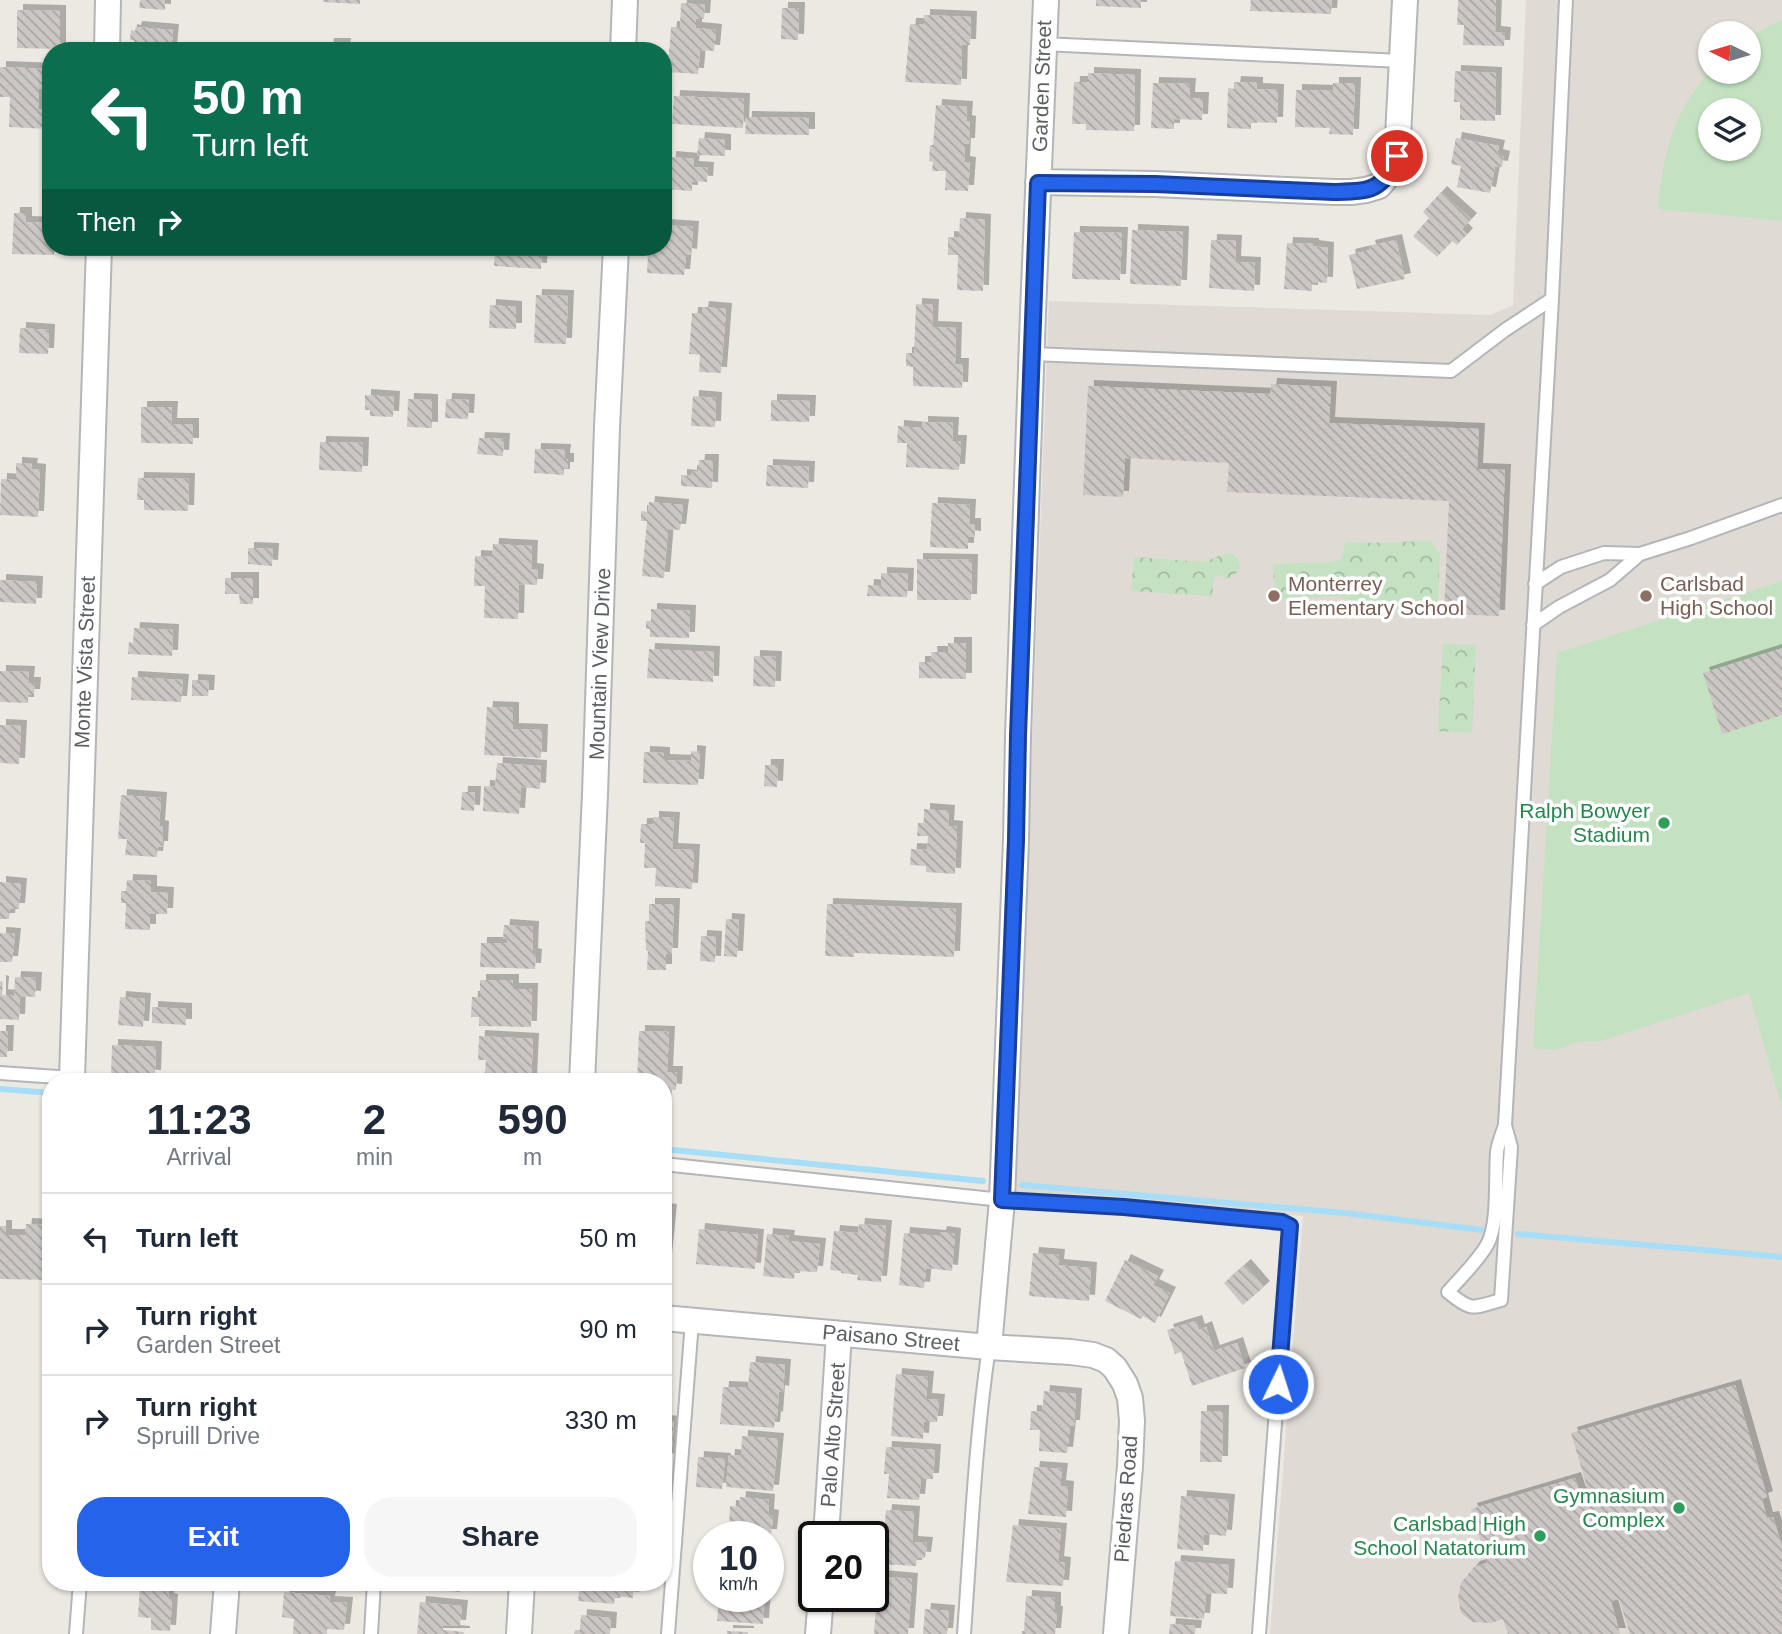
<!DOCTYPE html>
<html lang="en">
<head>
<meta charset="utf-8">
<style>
  body { margin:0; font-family:Helvetica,sans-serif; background:#f6f6f7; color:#1f2937; height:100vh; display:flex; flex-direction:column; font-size:26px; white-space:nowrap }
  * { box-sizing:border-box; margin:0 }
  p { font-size:23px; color:#747a83 }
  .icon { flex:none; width:38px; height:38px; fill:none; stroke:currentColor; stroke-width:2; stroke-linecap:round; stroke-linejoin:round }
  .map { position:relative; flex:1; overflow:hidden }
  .side { position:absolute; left:42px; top:1073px; width:630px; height:518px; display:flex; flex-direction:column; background:#fff; border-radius:28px; box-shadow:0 2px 5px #0004 }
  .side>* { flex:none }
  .top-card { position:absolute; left:42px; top:42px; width:630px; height:214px; border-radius:28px; box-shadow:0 2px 5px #0004; background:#0b6e4f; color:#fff; overflow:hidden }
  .needle { width:46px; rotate:275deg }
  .controls { position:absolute; left:1698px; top:21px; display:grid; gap:14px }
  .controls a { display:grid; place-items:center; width:63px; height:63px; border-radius:50%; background:#fff; box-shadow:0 2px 5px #0004; font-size:35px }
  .speed { position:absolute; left:693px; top:1521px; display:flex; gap:14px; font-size:35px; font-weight:700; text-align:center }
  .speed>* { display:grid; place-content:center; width:91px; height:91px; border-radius:50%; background:#fff; box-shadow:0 2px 5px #0004; line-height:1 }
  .speed small { font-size:18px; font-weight:400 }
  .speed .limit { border:4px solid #111; border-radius:10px; background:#fff; color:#111 }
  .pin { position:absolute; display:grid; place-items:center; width:60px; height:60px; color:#fff; margin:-30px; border:4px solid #fff; border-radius:50%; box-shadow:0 2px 7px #0007 }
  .me { position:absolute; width:77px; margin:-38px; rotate:4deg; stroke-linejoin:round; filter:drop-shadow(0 0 5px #0008) }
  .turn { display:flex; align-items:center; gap:24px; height:147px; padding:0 35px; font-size:32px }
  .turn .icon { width:91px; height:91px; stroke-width:2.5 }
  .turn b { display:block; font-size:49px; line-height:60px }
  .then { display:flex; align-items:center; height:66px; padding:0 35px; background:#0003; gap:14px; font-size:26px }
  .eta { display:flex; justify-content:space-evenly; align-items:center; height:119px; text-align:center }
  .eta b { font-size:42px; font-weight:700; line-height:49px }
  .button { display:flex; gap:14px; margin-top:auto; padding:14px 35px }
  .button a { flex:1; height:80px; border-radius:28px; background:#2563eb; color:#fff; font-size:28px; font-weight:700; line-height:80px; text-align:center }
  .button a+a { background:#f6f6f7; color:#1f2937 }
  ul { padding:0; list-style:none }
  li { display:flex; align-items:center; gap:21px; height:91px; padding:0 35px; border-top:2px solid #e0e1e3 }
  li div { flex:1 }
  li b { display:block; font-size:26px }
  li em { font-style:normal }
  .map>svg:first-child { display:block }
</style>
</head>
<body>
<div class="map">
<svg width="1782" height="1634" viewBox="0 0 1782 1634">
  <defs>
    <pattern id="forest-crowns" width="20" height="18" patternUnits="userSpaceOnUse" patternTransform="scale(1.75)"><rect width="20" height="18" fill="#c4e2c1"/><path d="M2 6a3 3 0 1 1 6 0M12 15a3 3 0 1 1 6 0" fill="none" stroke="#a2baa0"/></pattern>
    <pattern id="building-back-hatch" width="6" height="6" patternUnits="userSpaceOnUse" patternTransform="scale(1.75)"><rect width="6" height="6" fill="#ccc7c4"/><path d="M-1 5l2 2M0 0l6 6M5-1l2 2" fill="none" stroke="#a9a5a3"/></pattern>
    <filter id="shadow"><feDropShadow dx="6" dy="-6" stdDeviation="0" flood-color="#0004"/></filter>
  </defs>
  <rect width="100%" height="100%" fill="#ece9e2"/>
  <!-- education -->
  <path fill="#dfdad3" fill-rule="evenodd" d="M1526,0H1782V1634H1270L1303,1216L1015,1192L1049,301L1491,315L1513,305ZM1710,33H1748V72H1710ZM1710,110H1748V149H1710Z"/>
  <!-- forest -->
  <path fill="url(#forest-crowns)" d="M1430,541L1440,554L1438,601L1424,615L1373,610L1339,596L1275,600L1273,564L1332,562L1341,559L1346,542L1367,543Z
    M1231,553L1238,559L1240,567L1235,575L1226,579L1219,575L1214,578L1212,596L1131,591L1134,557L1205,562L1219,556Z
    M1443,644L1476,645L1472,733L1438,731Z"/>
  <!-- garden -->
  <path fill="#c4e2c1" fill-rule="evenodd" d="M1782,20V221L1658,209C1663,154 1672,114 1710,71L1748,72V37ZM1710,110H1748V149H1710Z
    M1782,581V1108L1749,993L1601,1041L1578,1042L1555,1050L1533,1048L1557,653Z"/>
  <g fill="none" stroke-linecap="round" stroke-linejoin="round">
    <!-- stream -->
    <path stroke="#a7ddf7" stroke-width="6" d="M0,1089L51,1093
      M663,1149L983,1181
      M1022,1185L1345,1213L1482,1230
      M1518,1234L1782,1257"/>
  </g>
  <!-- building -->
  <path fill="url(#building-back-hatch)" filter="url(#shadow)" d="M140,0H165V10L139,8Z
    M323,0H360V4L323,2Z
    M1096,0H1141V8L1096,6Z
    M1251,0H1332L1331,14L1250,11Z
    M1458,0H1496L1495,32L1505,33L1504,46L1463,45L1464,25H1457Z
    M681,3L705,5L704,19H696V28L716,30L714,51L700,50L698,74L668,72L669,66L663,65V54L669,55L671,27H680Z
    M782,8H799L798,40L781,39Z
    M17,10L60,11V49L17,48Z
    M924,15L971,17L970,45H962L961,85L905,82L910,24H924Z
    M136,27L173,30L171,51L134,48V40H130L131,30L135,31Z
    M328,44H345L344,51H327Z
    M0,67L51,69V89H39L38,109L51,110V129L9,127L10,97H0Z
    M1455,71L1496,73L1495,121L1460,120V102H1454Z
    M1088,73L1135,75L1134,131L1086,130V124H1072L1074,82H1088Z
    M1235,82L1257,83V89L1278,90L1277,123L1251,122V129L1227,128L1228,88L1234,89Z
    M1153,83L1190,84L1189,98H1203L1202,120L1174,119V129L1151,128Z
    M1333,83H1355L1353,135L1329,134L1330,128L1295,127L1296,90L1333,91Z
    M674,96L744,99L743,128L672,124Z
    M936,105L967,107L966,121L970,122L969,144H965L964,162L970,163L968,191L945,190L946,171H932L933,162L929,161L930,145H933Z
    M746,117L809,118V135L745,134Z
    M699,138L725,140V156L697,155Z
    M1456,138L1499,146L1497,155L1504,157L1502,167L1495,166L1490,193L1457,187L1461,166L1451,164Z
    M670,157L694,159L693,167L708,168L707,182L692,181V191L663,189V176H669Z
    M1441,192L1471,219L1462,229L1467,234L1457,245L1452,241L1437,257L1413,236L1429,218L1423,212Z
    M14,213H26V222L51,223V247H54V255L12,254Z
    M960,218L985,220L983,291L957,290L958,255H948V237L959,238Z
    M663,225L693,227L691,255L686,254L684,275L647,273L648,253H657L658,247H663Z
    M1132,230L1183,232L1181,286L1130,284Z
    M1074,232L1122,233L1120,280L1072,279Z
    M1211,240L1236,241L1235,262L1255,263L1254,291L1209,288Z
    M1396,240L1405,279L1357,289L1349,255L1370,250L1369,246Z
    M1287,243L1313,244V246L1328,248L1327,283L1312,282V291L1284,289Z
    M495,247H542L541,269L494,266Z
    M536,295L568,296L566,344L534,343Z
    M916,304L933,305L932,327L956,328L955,364H963L962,388L913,386V367L906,366V353H914Z
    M490,305L516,307V329L489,328Z
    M703,307L726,309L721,373L699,372L700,355L689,354L692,313H702Z
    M20,328L49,330L48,354L19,353Z
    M1271,384L1331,387L1329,423L1479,429L1477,469L1505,470L1499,616L1444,614L1449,501L1227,492L1229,463L1125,458L1123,497L1083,495L1088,386L1270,394Z
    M365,395L394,397L393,417L370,416V410H365Z
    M693,396L716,398L715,427L691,426Z
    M408,399L432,400V428L407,427Z
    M446,399L469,400L468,419L445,418Z
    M771,400L810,401L809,422L771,421Z
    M141,407H172L171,424H193V444L141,443Z
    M922,422L953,423L952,441H961L959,470L906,467L907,443H897L898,426L922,428Z
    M479,438L504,439L503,456L477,454Z
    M320,442L363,443L362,472L319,470Z
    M535,449L565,450L564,459H568V468H564V475L534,473Z
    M699,460H713L712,488L681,486V475L691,476V471L698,472Z
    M16,463L32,464L31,469L40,470L38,517L0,515L1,479L16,480Z
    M767,465L809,467L808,488L766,486Z
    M138,478L189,479L188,511L144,510V500H137Z
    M649,502L683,505L680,530L668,529L664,578L642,576L647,521H641V511L648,512Z
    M932,503L970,505L969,524H975V537L968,536V549L930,547Z
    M493,544L532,546L531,569L538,570L537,585L519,584L518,619L484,618L485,586H474L475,556L492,557Z
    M248,548L273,549L272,566L248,564Z
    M917,559L972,560L971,600H917Z
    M881,573L908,574L907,597L867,596L868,585L881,586Z
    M225,578H253V604H240L239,594H225Z
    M0,580L37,582L36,604L0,602Z
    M651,609L690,611L689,638L650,637V629H646V621H651Z
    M134,628L173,630L172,656L128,654L129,642L133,643Z
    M948,643H966V679L919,678V662H932L931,652H948Z
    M1782,648V715L1722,734L1703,673Z
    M649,649L714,652L713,682L647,678Z
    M754,656L776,657L775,687L753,686Z
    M0,671L29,672L28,683H35L34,695H28V703L0,702Z
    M132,677L183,680L181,702L131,700Z
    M192,680L209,681L208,696H192Z
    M487,707L513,708V729L542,730L541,758L484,755Z
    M0,725L21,726L19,764L0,763Z
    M691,751L700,752L698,785L643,783L644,752L664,753V760L691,761Z
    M497,763L541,766L540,789L521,787L519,814L483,811L484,786L495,787Z
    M765,765H778L777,787L764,786Z
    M462,792H475L474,811L461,810Z
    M121,795L161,798L159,826L163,827L162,847H158L157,857L125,855L127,839H118Z
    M924,809L949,811L948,826L957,827L955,874L926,872V866L910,865L911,849L927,850L928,836H917L918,823H924Z
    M653,817L674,818L672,849L694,850L692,889L655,886L656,868H644L645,843H640L641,824H653Z
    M127,880L151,881V892L168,893L167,914H150V930L125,929L126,903H121V891H126Z
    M0,882L21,884L19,909H10L9,919H0Z
    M649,904H674L672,954H666V970H647L648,951L646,950L645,921H649Z
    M827,904L956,909L954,957L854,953V957L825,956Z
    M726,919L739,920L737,957L724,956Z
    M504,925L533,927L532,954L536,955L535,969L480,967L481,943H507V939L503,938Z
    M0,933L15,934L12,962H0Z
    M701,936L716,937L715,962L700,961Z
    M15,977L36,978L35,997L20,996L19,1020L0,1019V981L3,982L2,995H0L14,996Z
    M480,980H513V989H532L531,1027L479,1026V1017H471L472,997H480Z
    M120,997L145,999L143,1027L118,1025Z
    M152,1007L186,1009V1025L152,1023Z
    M0,1031H8L7,1057H0Z
    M639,1031L669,1032L667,1072H677L676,1090L666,1089L665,1107H663V1082H637Z
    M479,1036L533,1039L531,1082H484L486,1060H478Z
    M112,1045L156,1047L155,1076L111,1074Z
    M663,1209L671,1210L666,1260L663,1259Z
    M26,1224L51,1225V1280L0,1279V1226H6V1235H25Z
    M859,1224L886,1226L881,1282L857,1280L858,1275L841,1273V1271L830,1270L834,1231L858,1233Z
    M699,1229L758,1235L755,1269L696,1264Z
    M941,1232L955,1234L952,1271L926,1268L924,1288L899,1285L904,1233L940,1236Z
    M767,1234L789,1236L788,1241L820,1244L817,1272L795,1271L794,1279L763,1276Z
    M1033,1253L1059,1255L1058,1265L1091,1268L1089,1301L1029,1296Z
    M1125,1260L1158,1276L1153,1285L1170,1293L1155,1323L1143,1316L1141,1319L1105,1301Z
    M1245,1265L1264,1287L1243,1305L1224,1283Z
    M1196,1321L1199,1330L1206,1327L1214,1351L1237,1343L1245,1368L1192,1386L1181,1352L1175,1354L1167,1330Z
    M750,1362L785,1365L783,1392L779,1391L777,1418L775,1417L774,1428L720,1424L723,1387L748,1388Z
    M896,1374L928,1377L926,1399L939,1400L937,1422H924L923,1439L891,1436Z
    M1735,1385L1767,1497L1762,1499L1767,1518L1773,1517L1782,1546V1634H1630L1619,1599L1611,1601L1620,1634H1508L1503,1619L1490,1623L1472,1622L1461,1613L1458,1597L1461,1583L1474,1567L1487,1563L1471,1509L1575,1478L1580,1493L1588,1490L1571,1433Z
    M1044,1391L1076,1394L1074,1426H1070L1067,1453L1039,1451L1040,1430H1030L1031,1411L1042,1412Z
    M1201,1411H1223L1222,1462H1200Z
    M663,1421L674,1422L671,1460L663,1459Z
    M742,1436L778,1439L773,1491L726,1487L729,1455L741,1456Z
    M886,1447L935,1450L933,1479H921L919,1500L887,1498L889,1474H884Z
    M698,1457L725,1459L722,1489L696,1487Z
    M1034,1467L1062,1469L1060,1486L1068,1487L1066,1517L1028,1514Z
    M1181,1496L1229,1500L1226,1536L1204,1534L1203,1551L1177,1549Z
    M740,1497L769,1500L768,1515L773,1516L771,1535L736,1536L737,1525L729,1524L730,1506L739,1507Z
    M886,1510L914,1512L912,1542L927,1543L925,1558L917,1557L916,1566L878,1564L879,1555H873L874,1533L884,1534Z
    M1013,1525L1061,1529L1058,1562L1065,1563L1063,1586L1006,1582Z
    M707,1561H709V1596H704Z
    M1175,1561L1229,1565L1227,1594L1206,1593L1204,1619L1170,1616Z
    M878,1576L912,1579L908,1634H874Z
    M140,1582H169L168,1599L172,1600L170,1631L151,1630V1618L138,1617Z
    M422,1582H461L460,1592L421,1589Z
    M580,1582H634L633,1598L615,1596L614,1604L578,1601Z
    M284,1592L330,1596L329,1602L347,1603L344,1630L327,1629V1634H293L294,1619L282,1617Z
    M719,1596H765L763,1624L717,1621Z
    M1026,1596L1055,1598V1612H1057L1055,1634H1022V1631H1024Z
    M420,1602L462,1606L460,1626L443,1625V1630L464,1632V1634H417Z
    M925,1609L949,1611L947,1634H923Z
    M581,1615L611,1618L610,1634H574L575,1630H580Z
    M1170,1624L1196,1626L1195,1634H1169Z
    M727,1631L748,1632V1634H727Z"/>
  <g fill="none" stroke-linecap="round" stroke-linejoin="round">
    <defs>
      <path id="lane" d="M1043,44L1401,61
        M1032,354L1451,371L1505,330L1552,299
        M1535,584L1561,567L1604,553L1640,554L1691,538L1782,505
        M1533,625L1559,607L1610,580L1640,554
        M0,1073L72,1078
        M1505,1125L1511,1147L1501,1300C1472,1308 1472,1312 1448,1292C1461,1277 1477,1262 1487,1245C1499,1224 1495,1177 1497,1152C1498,1143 1502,1134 1505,1125L1552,299L1566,0
        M663,1164L1002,1200L1124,1207L1282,1222L1290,1225L1259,1634
        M76,1634L80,1582
        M371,1634L374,1582
        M668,1634L692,1321
        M964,1634C971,1538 975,1442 989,1347"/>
      <path id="street" d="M107,51L108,0
        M623,51L625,0
        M1038,182L1155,184L1334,192H1351L1366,190L1379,186L1389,174L1397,156L1405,0
        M72,1078L99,247
        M582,1082L595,794L607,427L616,247
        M663,1318L989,1347L1071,1352L1093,1355L1106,1360L1115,1368L1125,1384L1130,1398L1132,1421L1130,1466L1116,1634
        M989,1347L1002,1200L1016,840L1018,736L1033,312L1046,0
        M826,1536L839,1334
        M223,1634L227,1582
        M519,1634L522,1582
        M818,1634L821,1596"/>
    </defs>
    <!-- lane casing -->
    <use href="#lane" stroke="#b3b5b8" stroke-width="16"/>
    <!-- street casing -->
    <use href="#street" stroke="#b3b5b8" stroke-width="28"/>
    <!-- lane -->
    <use href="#lane" stroke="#fff" stroke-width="12"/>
    <!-- street -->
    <use href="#street" stroke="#fff" stroke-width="24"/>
  </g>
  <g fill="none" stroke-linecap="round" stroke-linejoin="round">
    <defs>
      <path id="route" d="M1278,1384L1290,1226L1282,1222L1124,1207L1002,1200L1016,840L1018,736L1038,183L1155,184L1334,192C1370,191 1382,192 1397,156"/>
    </defs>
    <!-- route casing -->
    <use href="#route" stroke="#184099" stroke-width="18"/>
    <!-- route -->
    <use href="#route" stroke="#2563eb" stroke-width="12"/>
  </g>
  <!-- markers -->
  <g fill="#8d6e63" stroke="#fff" stroke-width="2.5">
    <circle cx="1274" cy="596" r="7"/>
    <circle cx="1646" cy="596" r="7"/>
  </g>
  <g fill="#2e9e5b" stroke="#fff" stroke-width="2.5">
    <circle cx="1664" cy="823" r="7"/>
    <circle cx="1679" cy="1508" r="7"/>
    <circle cx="1540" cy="1536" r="7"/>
  </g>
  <g text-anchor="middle" stroke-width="7" stroke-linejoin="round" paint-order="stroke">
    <!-- street labels -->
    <g font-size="21" fill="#5b5e62" stroke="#fff">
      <text transform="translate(1042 86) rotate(-88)" y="7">Garden Street</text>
      <text transform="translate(85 662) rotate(-88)" y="7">Monte Vista Street</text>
      <text transform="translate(600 664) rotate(-88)" y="7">Mountain View Drive</text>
      <text transform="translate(891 1338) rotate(5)" y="7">Paisano Street</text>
      <text transform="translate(833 1435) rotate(-86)" y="7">Palo Alto Street</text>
      <text transform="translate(1126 1499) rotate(-86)" y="7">Piedras Road</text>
    </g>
    <!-- education labels -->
    <g font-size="21" fill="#785e54" stroke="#fff" text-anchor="start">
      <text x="1288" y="591">Monterrey<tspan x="1288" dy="24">Elementary School</tspan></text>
      <text x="1660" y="591">Carlsbad<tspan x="1660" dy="24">High School</tspan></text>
    </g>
    <!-- leisure labels -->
    <g font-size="21" fill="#27864d" stroke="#fff" text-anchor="end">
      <text x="1650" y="818">Ralph Bowyer<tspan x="1650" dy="24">Stadium</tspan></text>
      <text x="1665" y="1503">Gymnasium<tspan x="1665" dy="24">Complex</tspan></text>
      <text x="1526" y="1531">Carlsbad High<tspan x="1526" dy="24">School Natatorium</tspan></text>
    </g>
  </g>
</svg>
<div class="controls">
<a><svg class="needle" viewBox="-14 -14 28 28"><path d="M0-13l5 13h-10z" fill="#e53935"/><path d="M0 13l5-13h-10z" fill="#747a83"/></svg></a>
<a><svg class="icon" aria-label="layers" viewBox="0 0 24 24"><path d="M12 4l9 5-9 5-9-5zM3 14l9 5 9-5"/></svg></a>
</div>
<div class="speed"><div>10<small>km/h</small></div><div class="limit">20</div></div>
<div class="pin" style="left:1397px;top:156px;background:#d93025"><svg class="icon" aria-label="arrive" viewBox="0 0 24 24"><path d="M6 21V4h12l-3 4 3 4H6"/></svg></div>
<svg class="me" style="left:1278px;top:1384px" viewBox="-20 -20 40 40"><circle r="17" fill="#2563eb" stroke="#fff" stroke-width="3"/><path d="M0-11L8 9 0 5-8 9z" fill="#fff"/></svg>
<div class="top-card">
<div class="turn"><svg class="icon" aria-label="left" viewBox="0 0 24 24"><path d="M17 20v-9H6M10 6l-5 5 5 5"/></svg><div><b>50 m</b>Turn left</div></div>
<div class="then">Then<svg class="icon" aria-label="right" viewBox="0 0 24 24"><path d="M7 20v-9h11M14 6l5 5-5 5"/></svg></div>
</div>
<section class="side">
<div class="eta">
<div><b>11:23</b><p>Arrival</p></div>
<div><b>2</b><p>min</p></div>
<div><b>590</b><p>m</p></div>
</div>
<ul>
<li><svg class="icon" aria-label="left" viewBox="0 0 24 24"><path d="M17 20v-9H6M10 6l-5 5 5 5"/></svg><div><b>Turn left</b></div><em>50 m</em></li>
<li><svg class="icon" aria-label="right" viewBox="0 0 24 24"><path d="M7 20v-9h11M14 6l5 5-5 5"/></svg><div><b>Turn right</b><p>Garden Street</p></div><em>90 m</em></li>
<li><svg class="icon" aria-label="right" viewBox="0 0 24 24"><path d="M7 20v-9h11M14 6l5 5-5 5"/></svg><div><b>Turn right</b><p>Spruill Drive</p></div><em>330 m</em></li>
</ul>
<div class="button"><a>Exit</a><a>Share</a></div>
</section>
</div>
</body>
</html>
